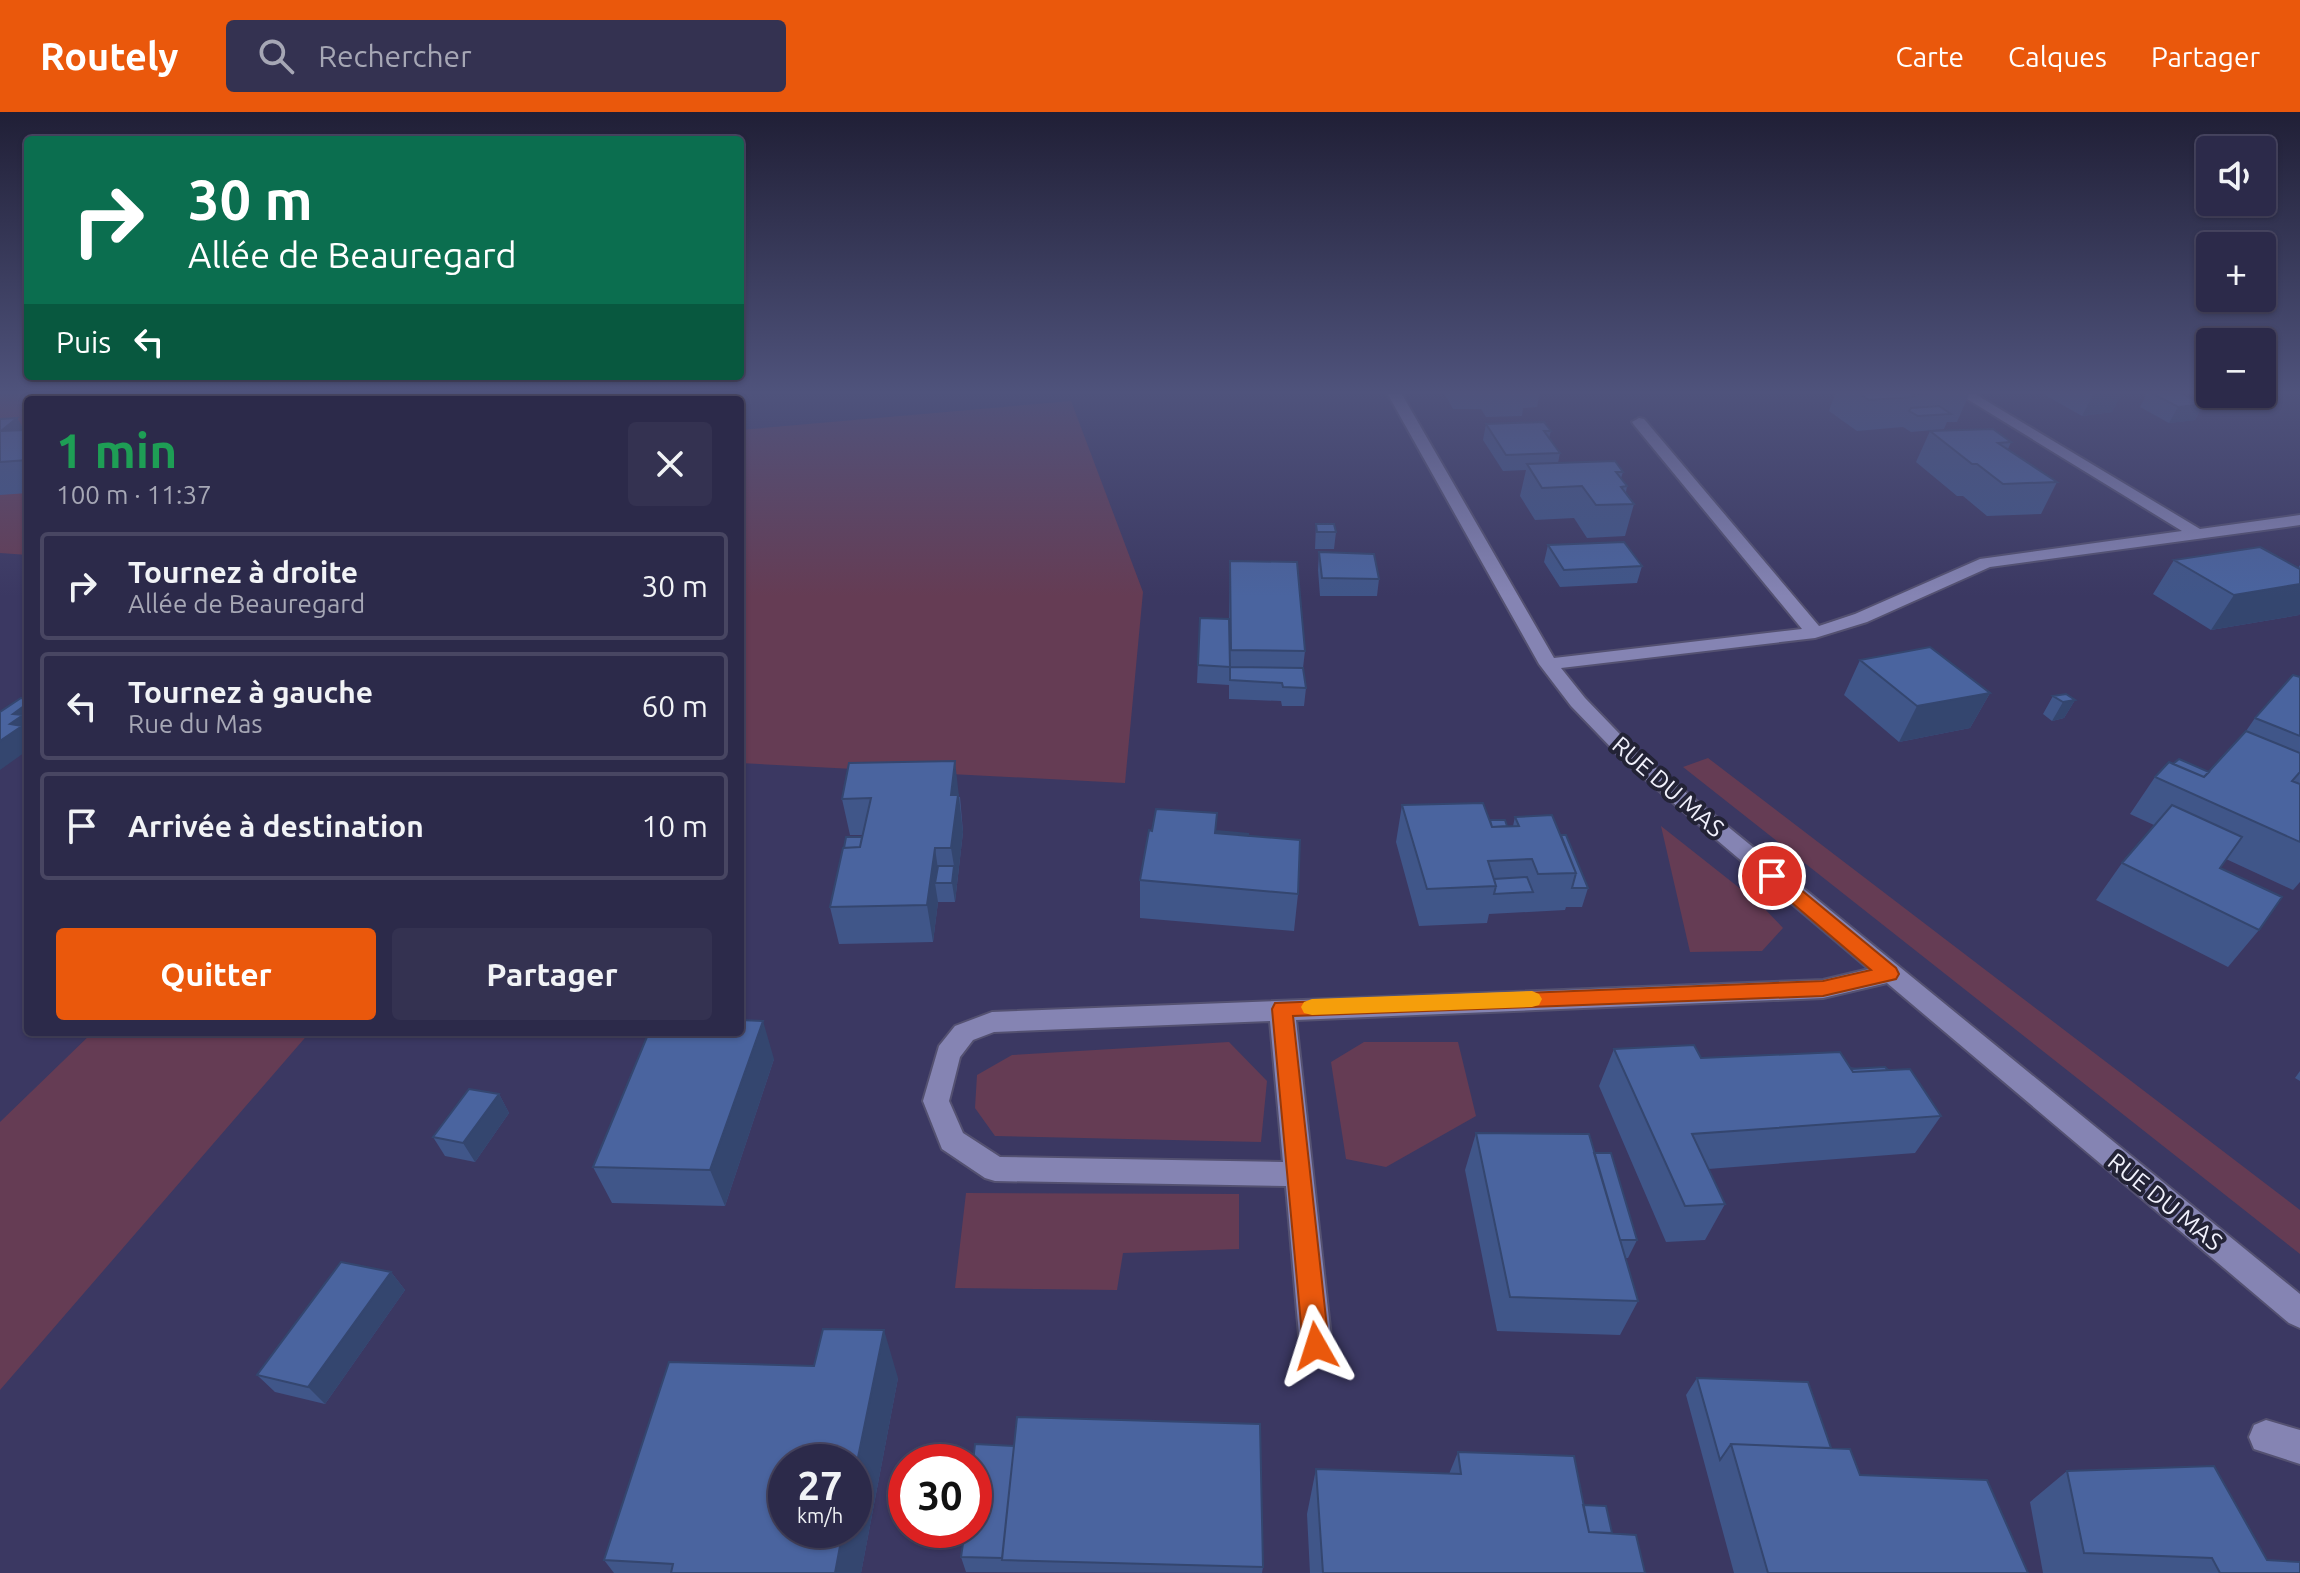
<!DOCTYPE html>
<html lang="fr">
<head>
<meta charset="utf-8">
<style>
  body { margin:0; font-family:Ubuntu,sans-serif; background:#343251; color:#f1f3f6; height:100vh; display:flex; flex-direction:column; font-size:30px; white-space:nowrap }
  * { box-sizing:border-box; margin:0 }
  p { font-size:26px; color:#a6a7b5 }
  .icon { flex:none; width:44px; height:44px; fill:none; stroke:currentColor; stroke-width:2; stroke-linecap:round; stroke-linejoin:round }
  .map { position:relative; flex:1; overflow:hidden }
  .details { position:absolute; left:24px; top:284px; width:720px; height:640px; display:flex; flex-direction:column; background:#2c2a4a; border-radius:8px; box-shadow:0 2px 6px #0004,0 0 0 2px #484662 }
  .details>* { flex:none }
  .guide { position:absolute; left:24px; top:24px; width:720px; height:244px; border-radius:8px; box-shadow:0 2px 6px #0004,0 0 0 2px #484662; background:#0b6e4f; color:#fff; overflow:hidden }
  .tools { position:absolute; left:2196px; top:24px; display:grid; gap:16px }
  .tools a { display:grid; place-items:center; width:80px; height:80px; border-radius:8px; background:#2c2a4a; box-shadow:0 2px 6px #0004,0 0 0 2px #484662; font-size:40px }
  .speed { position:absolute; left:768px; top:1332px; display:flex; gap:16px; font-size:40px; font-weight:700; text-align:center }
  .speed>* { display:grid; place-content:center; width:104px; height:104px; border-radius:50%; background:#2c2a4a; box-shadow:0 2px 6px #0004,0 0 0 2px #484662; line-height:1 }
  .speed small { font-size:20px; font-weight:400 }
  .speed .limit { border:12px solid #d22; background:#fff; color:#111 }
  .pin { position:absolute; display:grid; place-items:center; width:68px; height:68px; color:#fff; margin:-34px; border:4px solid #fff; border-radius:50%; box-shadow:0 2px 8px #0007 }
  .me { position:absolute; width:88px; margin:-44px; rotate:354deg; stroke-linejoin:round; filter:drop-shadow(0 0 6px #0008) }
  .turn { display:flex; align-items:center; gap:28px; height:168px; padding:0 32px; font-size:36px }
  .turn .icon { width:104px; height:104px; stroke-width:2.5 }
  .turn b { display:block; font-size:56px; line-height:68px }
  .then { display:flex; align-items:center; height:76px; padding:0 32px; background:#0003; gap:16px; font-size:30px }
  .round { display:grid; place-items:center; flex:none; width:84px; height:84px; border-radius:8px; background:#343251 }
  .head { display:flex; align-items:center; justify-content:space-between; height:136px; padding:0 32px }
  h1 { font-size:48px; font-weight:700; line-height:60px; color:#1e9e55 }
  .cta { display:flex; gap:16px; margin-top:auto; padding:16px 32px }
  .cta a { flex:1; height:92px; border-radius:8px; background:#ea580c; color:#fff; font-size:32px; font-weight:700; line-height:92px; text-align:center }
  .cta a+a { background:#343251; color:#f1f3f6 }
  ul { padding:0; list-style:none }
  li { display:flex; align-items:center; gap:24px; height:108px; margin:0 16px 12px; padding:0 16px; border:4px solid #484662; border-radius:8px }
  li div { flex:1 }
  li b { display:block; font-size:30px }
  li em { font-style:normal }
  header { display:flex; align-items:center; gap:48px; box-sizing:border-box; height:112px; padding:0 40px; background:#ea580c; color:#fff }
  header strong { font-size:38px }
  nav { display:flex; gap:44px; margin-inline-start:auto; font-size:28px }
  .search { width:560px; height:72px; background:#343251; display:flex; align-items:center; gap:20px; box-sizing:border-box; padding:0 28px; border-radius:8px; color:#a6a7b5; font-size:30px }
  .map>svg:first-child { display:block }
</style>
</head>
<body>
<header>
<strong>Routely</strong>
<div class="search"><svg class="icon" aria-label="search" viewBox="0 0 24 24"><circle cx="10" cy="10" r="6"/><path d="M15 15l6 6"/></svg>Rechercher</div>
<nav><a>Carte</a><a>Calques</a><a>Partager</a></nav>
</header>
<div class="map">
<svg width="2300" height="1461" viewBox="0 0 2300 1461">
  <rect width="100%" height="100%" fill="#3b3862"/>
  <!-- green -->
  <path fill="#653c54" d="M0,279H254L247,288H28V443L0,441Z
    M417,279H522L520,288H413Z
    M1071,289L1143,480L1125,671L740,651V318Z
    M1708,646L2300,1098V1142L1683,655Z
    M1661,714L1761,793L1783,816L1762,839L1690,840Z
    M93,920H310L0,1278V1010Z
    M1229,930L1267,969L1261,1030L995,1024L975,996L977,963L1012,943Z
    M1364,930H1458L1476,1004L1386,1055L1346,1047L1331,950Z
    M966,1081L1239,1082V1137L1123,1141L1117,1178L955,1176Z"/>
  <g fill="none" stroke-linecap="round" stroke-linejoin="round">
    <defs>
      <path id="service" d="M2266,1308L2300,1318V1352L2254,1337L2249,1325L2254,1313Z"/>
      <path id="minor" d="M1386,279H1400L1554,546L1802,517L1634,313L1632,310L1639,306L1644,307L1819,514L1855,502L1980,447L2182,419L1954,279H1970L2200,417L2300,403V413L1990,455L1867,510L1815,526L1561,556L1585,586L1639,642L2300,1182V1216L2289,1211L1887,871L1823,886L1296,908L1332,1234L1327,1245L1316,1249L1305,1245L1300,1234L1286,1074L995,1069L985,1066L942,1037L923,989L939,934L955,914L992,900L1823,868L1869,857L1625,650L1571,594L1539,552ZM1270,909L1283,1050L1000,1045L963,1021L949,989L960,945L973,928L994,920Z"/>
    </defs>
    <!-- service casing -->
    <use href="#service" stroke="#545171" stroke-width="4"/>
    <!-- minor casing -->
    <use href="#minor" stroke="#545171" stroke-width="4"/>
    <!-- service -->
    <use href="#service" fill="#8584b3" fill-rule="evenodd"/>
    <!-- minor -->
    <use href="#minor" fill="#8584b3" fill-rule="evenodd"/>
  </g>
  <!-- wall -->
  <path fill="#405689" d="M1443,279H1540L1537,295L1523,296L1522,304L1486,305L1481,297H1453Z
    M1836,279H1968L1970,280L1957,310H1947L1944,317L1911,320L1903,315L1857,319L1829,299Z
    M2038,279H2123L2112,300L2082,304Z
    M2148,279L2203,292L2195,308L2169,311L2140,295Z
    M2262,279H2282L2279,284L2256,292L2237,286L2240,282H2262Z
    M17,306L24,318H28V381L0,383V307Z
    M1486,312L1551,319L1549,326L1560,341L1558,351L1623,360L1621,366L1627,374L1626,380L1634,392L1625,424L1587,426L1574,406L1535,408L1520,384L1526,358L1503,359L1483,328Z
    M1930,319L2011,330L2008,337L2057,370L2041,402L1987,404L1963,384H1957L1916,350Z
    M1316,412L1336,420L1334,437H1315Z
    M1548,433L1642,454L1637,471L1560,475L1544,450Z
    M1319,440L1379,467L1377,484H1320L1318,458Z
    M2174,448L2298,456L2300,453V501L2299,503L2211,518L2153,482Z
    M1230,449L1305,539L1303,556L1306,576L1304,594H1282L1281,589L1229,587V573L1197,571L1200,506L1229,507Z
    M1860,548L1990,581L1970,616L1899,630L1844,583Z
    M2300,565V770L2293,778L2226,747L2220,756L2259,818L2228,855L2096,788L2122,751L2154,713L2130,702L2155,665L2173,652L2209,660L2246,619L2255,606Z
    M2053,584L2075,588L2064,606L2052,609L2043,602Z
    M849,651L960,685L963,720L955,790H938L933,830L839,832L830,795L863,723H850L842,687Z
    M1402,693L1490,708L1507,714H1513L1515,705L1561,723L1588,776L1582,795H1566L1565,798L1489,802L1487,811L1419,814L1396,730Z
    M1152,719H1216L1248,724L1298,782L1294,819L1140,806V768Z
    M1614,937L1701,946L1888,958L1941,1004L1915,1041L1708,1057L1725,1092L1705,1128L1666,1130L1599,974Z
    M774,947L725,1094L612,1091L593,1055Z
    M2300,959V969L2295,966Z
    M499,982L509,1001L475,1050L445,1044L433,1025Z
    M1476,1021L1594,1041L1637,1128L1628,1146H1625L1638,1189L1620,1223L1497,1219L1465,1058Z
    M391,1160L405,1178L325,1292L275,1280L257,1263Z
    M898,1266L861,1461H614L604,1448Z
    M1697,1266L1831,1336L1860,1363L2028,1461H1734L1686,1283Z
    M975,1332L1263,1455L1262,1461L966,1460L961,1445Z
    M1458,1340L1583,1393L1612,1421L1645,1461H1310L1307,1402L1316,1357L1449,1362Z
    M2067,1359L2267,1448L2300,1461H2043L2030,1390Z"/>
  <!-- shaded-wall -->
  <path fill="#34466f" d="M2095,279H2123L2112,300L2082,304Z
    M2264,279H2282L2279,284L2256,292Z
    M2203,292L2195,308L2169,311L2178,295Z
    M17,306L28,324L1,319Z
    M2300,472V501L2299,503L2211,518L2234,483Z
    M1990,581L1970,616L1899,630L1917,594Z
    M2075,588L2064,606L2052,609L2063,590Z
    M28,591V638L0,658V629L10,612L13,602Z
    M955,649L963,720L955,790L952,771L954,754L951,736V683Z
    M935,736L940,771H935L938,790L933,830L927,793Z
    M763,909L774,947L725,1094L710,1058Z
    M499,982L509,1001L475,1050L463,1031Z
    M391,1160L405,1178L325,1292L308,1275Z
    M884,1218L898,1266L861,1461H835L843,1418H854V1365Z"/>
  <!-- building -->
  <path fill="#4a649f" stroke="#34466f" stroke-width="2" d="M1855,279H1968L1970,280L1912,282L1915,285L1869,288Z
    M2148,279H2177L2203,292L2178,295Z
    M1939,294L1951,302L1918,304L1909,299L1911,296Z
    M17,306L1,319L28,318V348L0,350V307Z
    M1544,310L1551,319H1544L1560,341L1506,343L1486,312Z
    M1993,317L2011,330L1998,331L2057,370L2003,372L1977,352H1972L1930,319Z
    M1615,349L1623,360H1616L1627,374L1621,375L1634,392L1596,393L1582,374L1542,376L1527,352Z
    M1316,412H1334L1336,420H1317Z
    M1624,430L1642,454L1564,458L1548,433Z
    M2260,435L2300,457V472L2234,483L2174,448Z
    M1319,440L1374,442L1379,467L1322,466Z
    M1230,449L1297,450L1305,539L1231,538Z
    M1200,506L1229,507L1230,555L1198,553Z
    M1930,535L1990,581L1917,594L1860,548Z
    M1230,555L1303,556L1306,576L1283,575L1282,571L1230,568Z
    M2293,563L2300,565V624L2255,606Z
    M2066,582L2075,588L2063,590L2053,584Z
    M21,586L28,587V591L13,602L23,603L10,612L22,614L0,629V600Z
    M2246,619L2300,641V660L2292,669L2300,672V730L2155,665L2169,650L2204,665Z
    M2179,647L2209,660L2204,665L2173,652Z
    M955,649L951,683H958L951,736H935L927,793L830,795L843,736L860,735L871,686L842,687L849,651Z
    M1483,691L1492,715L1519,714L1515,705L1552,703L1576,761L1538,762L1532,747L1488,749L1496,774L1427,777L1402,693Z
    M2172,693L2242,725L2220,756L2282,785L2259,818L2122,751Z
    M1156,697L1217,701L1215,721L1300,728L1298,782L1140,768L1149,718L1152,719Z
    M1490,708H1505L1507,714L1492,715Z
    M1216,719L1248,722V724L1216,721Z
    M1561,723H1566L1588,776H1572L1576,761Z
    M846,725H862L860,735L844,736Z
    M938,754H954L952,771H935Z
    M1527,765L1533,780L1494,782L1496,774L1494,767Z
    M740,908L763,909L710,1058L593,1055L649,920H740Z
    M1694,933L1701,946L1840,940L1853,960L1910,957L1941,1004L1692,1022L1725,1092L1685,1094L1614,937Z
    M1885,955L1888,958L1853,960L1851,957Z
    M469,977L499,982L463,1031L433,1025Z
    M1476,1021L1589,1022L1638,1189L1510,1185Z
    M1594,1041H1611L1637,1128H1620Z
    M341,1150L391,1160L308,1275L257,1263Z
    M823,1217L884,1218L854,1365V1350H786V1418H843L835,1461H671L673,1452L604,1448L669,1250L814,1254Z
    M1697,1266L1808,1270L1831,1336L1731,1332L1720,1348Z
    M1017,1305L1260,1312L1263,1455L1002,1448Z
    M975,1332L1014,1334L1002,1446L961,1445L965,1418H974V1350H973Z
    M1731,1332L1850,1337L1860,1363L1987,1368L2028,1461H1768Z
    M1458,1340L1574,1344L1589,1420L1636,1423L1645,1461H1323L1316,1357L1461,1362Z
    M2214,1354L2267,1448L2300,1450V1461H2220L2212,1446L2084,1441L2067,1359Z
    M1583,1393L1606,1394L1612,1421L1589,1420Z"/>
  <!-- sky -->
  <linearGradient id="sky" x2="0" y2="1"><stop stop-color="#201f36"/><stop offset="0.58" stop-color="#4f537c"/><stop offset="1" stop-color="#4f537c" stop-opacity="0"/></linearGradient>
  <rect width="2300" height="484" fill="url(#sky)"/>
  <!-- route -->
  <path fill="#ea580c" stroke="#983908" stroke-width="2" d="M1772,757L1778,759L1896,856L1899,862L1896,867L1823,884L1293,904L1329,1234L1325,1243L1316,1247L1307,1243L1303,1234L1272,897L1275,891L1823,869L1871,858L1765,768L1762,764L1765,759Z"/>
  <!-- slow -->
  <path fill="#f59e0b" d="M1532,879L1539,882L1542,887L1539,893L1532,895L1312,903L1304,901L1301,895L1304,890L1312,887Z"/>
  <g text-anchor="middle" stroke-width="8" stroke-linejoin="round" paint-order="stroke">
    <!-- street labels -->
    <g font-size="24" fill="#f1f1fc" stroke="#232336">
      <text transform="translate(1668 675) rotate(41)" y="8">RUE DU MAS</text>
      <text transform="translate(2165 1090) rotate(39)" y="8">RUE DU MAS</text>
    </g>
  </g>
</svg>
<div class="tools">
<a><svg class="icon" aria-label="sound" viewBox="0 0 24 24"><path d="M4 9h4l5-4v14l-5-4H4zM17 9q2 3 0 6"/></svg></a>
<a>+</a>
<a>−</a>
</div>
<div class="speed"><div>27<small>km/h</small></div><div class="limit">30</div></div>
<div class="pin" style="left:1772px;top:764px;background:#d93025"><svg class="icon" aria-label="arrive" viewBox="0 0 24 24"><path d="M6 21V4h12l-3 4 3 4H6"/></svg></div>
<svg class="me" style="left:1316px;top:1234px" viewBox="-20 -20 40 40"><path d="M0-17L14 15 0 8-14 15z" fill="#ea580c" stroke="#fff" stroke-width="4"/></svg>
<div class="guide">
<div class="turn"><svg class="icon" aria-label="right" viewBox="0 0 24 24"><path d="M7 20v-9h11M14 6l5 5-5 5"/></svg><div><b>30 m</b>Allée de Beauregard</div></div>
<div class="then">Puis<svg class="icon" aria-label="left" viewBox="0 0 24 24"><path d="M17 20v-9H6M10 6l-5 5 5 5"/></svg></div>
</div>
<section class="details">
<div class="head"><div><h1>1 min</h1><p>100 m · 11:37</p></div><a class="round"><svg class="icon" aria-label="close" viewBox="0 0 24 24"><path d="M6 6l12 12M18 6L6 18"/></svg></a></div>
<ul>
<li><svg class="icon" aria-label="right" viewBox="0 0 24 24"><path d="M7 20v-9h11M14 6l5 5-5 5"/></svg><div><b>Tournez à droite</b><p>Allée de Beauregard</p></div><em>30 m</em></li>
<li><svg class="icon" aria-label="left" viewBox="0 0 24 24"><path d="M17 20v-9H6M10 6l-5 5 5 5"/></svg><div><b>Tournez à gauche</b><p>Rue du Mas</p></div><em>60 m</em></li>
<li><svg class="icon" aria-label="arrive" viewBox="0 0 24 24"><path d="M6 21V4h12l-3 4 3 4H6"/></svg><div><b>Arrivée à destination</b></div><em>10 m</em></li>
</ul>
<div class="cta"><a>Quitter</a><a>Partager</a></div>
</section>
</div>
</body>
</html>
